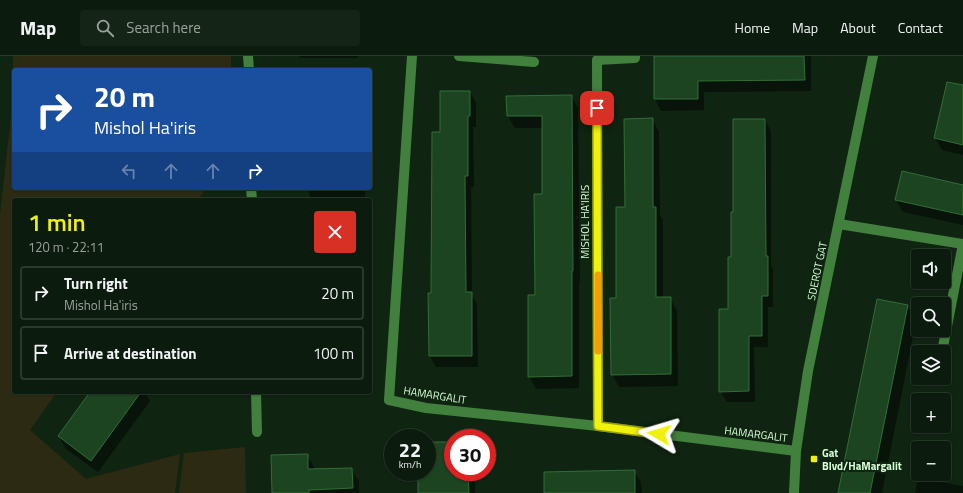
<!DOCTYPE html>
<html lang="en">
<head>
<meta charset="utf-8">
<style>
  body { margin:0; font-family:"Titillium Web",sans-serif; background:#142416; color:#f1f3f6; height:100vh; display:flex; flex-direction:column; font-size:15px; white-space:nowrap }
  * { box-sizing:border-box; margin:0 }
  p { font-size:13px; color:#9aa19d }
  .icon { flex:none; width:22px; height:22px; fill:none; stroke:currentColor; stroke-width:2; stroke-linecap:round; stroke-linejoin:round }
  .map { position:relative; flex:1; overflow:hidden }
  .panel { position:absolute; left:12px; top:142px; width:360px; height:196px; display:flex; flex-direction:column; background:#0b1b0d; border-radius:4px; box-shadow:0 1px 3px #0004,0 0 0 1px #2b392e }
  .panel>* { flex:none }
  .guide { position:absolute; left:12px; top:12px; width:360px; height:122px; border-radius:4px; box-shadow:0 1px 3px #0004,0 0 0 1px #2b392e; background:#1a4fa0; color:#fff; overflow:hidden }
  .tools { position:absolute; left:911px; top:193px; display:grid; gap:8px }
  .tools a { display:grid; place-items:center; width:40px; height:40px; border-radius:4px; background:#0b1b0d; box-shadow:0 1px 3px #0004,0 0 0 1px #2b392e; font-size:20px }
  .speed { position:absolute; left:384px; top:373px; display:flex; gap:8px; font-size:20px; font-weight:700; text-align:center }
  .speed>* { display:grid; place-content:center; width:52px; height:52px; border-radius:50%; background:#0b1b0d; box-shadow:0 1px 3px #0004,0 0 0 1px #2b392e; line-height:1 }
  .speed small { font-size:10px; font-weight:400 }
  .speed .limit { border:6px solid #d22; background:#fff; color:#111 }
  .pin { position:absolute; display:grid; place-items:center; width:34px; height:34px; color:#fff; margin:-17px; border-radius:8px; box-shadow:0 2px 6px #0006 }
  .me { position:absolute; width:44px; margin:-22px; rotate:277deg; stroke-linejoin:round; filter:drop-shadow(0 0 3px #0008) }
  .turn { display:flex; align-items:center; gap:14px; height:84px; padding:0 16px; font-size:18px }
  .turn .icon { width:52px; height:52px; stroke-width:2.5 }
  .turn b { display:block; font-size:28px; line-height:34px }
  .lanes { display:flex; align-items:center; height:38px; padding:0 16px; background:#0003; justify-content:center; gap:20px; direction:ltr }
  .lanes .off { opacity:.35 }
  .round { display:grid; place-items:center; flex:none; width:42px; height:42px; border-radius:4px; background:#142416 }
  .overview { display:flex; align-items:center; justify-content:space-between; height:68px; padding:0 16px }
  h1 { font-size:24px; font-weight:600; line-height:30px; color:#f0f10c }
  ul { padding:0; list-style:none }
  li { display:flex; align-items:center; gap:12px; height:54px; margin:0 8px 6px; padding:0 8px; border:2px solid #2b392e; border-radius:4px }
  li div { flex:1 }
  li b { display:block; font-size:15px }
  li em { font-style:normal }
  header { display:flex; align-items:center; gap:24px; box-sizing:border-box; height:56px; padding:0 20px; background:#0b1b0d; border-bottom:1px solid #2b392e }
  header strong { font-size:19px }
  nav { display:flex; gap:22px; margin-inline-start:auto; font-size:14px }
  .search { width:280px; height:36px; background:#142416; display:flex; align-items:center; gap:10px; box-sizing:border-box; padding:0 14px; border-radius:4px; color:#9aa19d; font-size:15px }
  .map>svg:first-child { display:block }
</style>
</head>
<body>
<header>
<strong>Map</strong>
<div class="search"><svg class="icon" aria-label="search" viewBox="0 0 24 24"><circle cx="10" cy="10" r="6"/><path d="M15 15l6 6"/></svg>Search here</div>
<nav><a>Home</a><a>Map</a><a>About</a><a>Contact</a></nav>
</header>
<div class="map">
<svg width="963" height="437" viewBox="0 0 963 437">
  <rect width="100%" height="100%" fill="#0f2411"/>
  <!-- green -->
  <path fill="#2d2a13" d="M13,0H231V14H14V132H206L198,144H14V336H57L30,374L86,423L180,398L175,437H0V159L13,42Z
    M245,391L246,437H179L184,397Z"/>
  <!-- shadow -->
  <path fill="#0007" d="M300,0H358V2H301Z
    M655,0H811V35L704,36V54L661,55L655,43Z
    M948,27L963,30V99L942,94L935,82Z
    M470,36L476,47V71H473L474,131H471L472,239L477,248L478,311H436L430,300L441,77Z
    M571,40L578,52L580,227H579V332L536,333L529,320L543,139V72H515L508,60Z
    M652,63L659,76L660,159L663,164V242H670L677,255L678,330L619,331L612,318L626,152Z
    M765,64L771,75V209L773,213V251H768V291H754L755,346H727L720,335L729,254L734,157Z
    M963,130V169L903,156L896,144Z
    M309,132H365V144H310Z
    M907,250L916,265L882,437H839Z
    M91,336H145L150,345L98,416L66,393L59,380Z
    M427,387H453V416H475V437H419V416H427Z
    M307,399L314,411L315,414L351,413L359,425V437H273Z
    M634,415L641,427L642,437H545Z
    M918,422L963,430V437H915Z"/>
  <!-- building -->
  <path fill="#1c4421" stroke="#306e36" d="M654,0H804L805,24L698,25V43H654Z
    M947,26L963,29V89L934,82Z
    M440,35H470V60H468V120H465L466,236H472V300H429L428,237H431L432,76H440Z
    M572,39L573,215H572V320L528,321V239H535L534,138H542V60H507L506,40Z
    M653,62V151H656V241H671V318L611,319L610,242H616V151H625L624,63Z
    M733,63H765L766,200H768V240H762V280H749V335L719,336V253H728V201H731V156H733Z
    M902,115L963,129V159L895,144Z
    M877,243L908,249L870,437H838Z
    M90,336H141L91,405L58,380Z
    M427,386H453V416H468L469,437H418V416H427Z
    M308,398V413L352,412L353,432L309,434V437H272L271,399Z
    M635,414V437H544V416Z"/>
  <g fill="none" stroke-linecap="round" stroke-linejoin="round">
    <!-- minor -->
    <path stroke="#41803d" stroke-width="10" d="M248,0L249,14
      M412,0L389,344L426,352L598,370L796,395
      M459,0L534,6
      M251,132L252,144
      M839,168L963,188L942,296
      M256,336L257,376
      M598,370L597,4L635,2V0
      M794,437L796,395L808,315L873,0"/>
  </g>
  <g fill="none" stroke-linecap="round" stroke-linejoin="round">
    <defs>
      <path id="route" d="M597,52L598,370L659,378"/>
    </defs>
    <!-- route casing -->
    <use href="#route" stroke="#9c9d08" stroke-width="10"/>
    <!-- route -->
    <use href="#route" stroke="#f0f10c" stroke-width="7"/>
    <!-- slow -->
    <path stroke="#f59e0b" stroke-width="7" d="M598,219V295"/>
  </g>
  <!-- markers -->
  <rect fill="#f0f10c" stroke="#0f2411" stroke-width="1.5" x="810" y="399" width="8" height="8" rx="2"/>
  <g text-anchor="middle" stroke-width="4" stroke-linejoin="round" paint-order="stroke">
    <!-- street labels -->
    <g font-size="11" fill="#d4fdd5" stroke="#0f2411">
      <text transform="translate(585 166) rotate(-90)" y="4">MISHOL HA'IRIS</text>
      <text transform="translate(817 215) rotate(-78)" y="4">SDEROT GAT</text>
      <text transform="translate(435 339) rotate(9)" y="4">HAMARGALIT</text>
      <text transform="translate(756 378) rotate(7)" y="4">HAMARGALIT</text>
    </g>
    <!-- poi labels -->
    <g font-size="11" font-weight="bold" fill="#d4fdd5" stroke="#0f2411" text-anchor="start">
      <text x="822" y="401">Gat<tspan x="822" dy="13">Blvd/HaMargalit</tspan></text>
    </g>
  </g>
</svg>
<div class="tools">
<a><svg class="icon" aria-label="sound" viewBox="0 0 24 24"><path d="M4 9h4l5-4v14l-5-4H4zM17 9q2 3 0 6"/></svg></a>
<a><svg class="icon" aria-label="search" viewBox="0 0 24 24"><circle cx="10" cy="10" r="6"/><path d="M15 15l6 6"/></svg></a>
<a><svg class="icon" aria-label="layers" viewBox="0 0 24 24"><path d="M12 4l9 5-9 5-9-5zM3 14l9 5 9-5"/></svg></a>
<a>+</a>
<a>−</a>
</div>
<div class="speed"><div>22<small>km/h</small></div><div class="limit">30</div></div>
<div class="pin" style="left:597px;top:52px;background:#d93025"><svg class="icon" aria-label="arrive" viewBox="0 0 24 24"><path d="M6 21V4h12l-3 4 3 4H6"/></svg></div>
<svg class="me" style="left:659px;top:378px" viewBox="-20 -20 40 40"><path d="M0-17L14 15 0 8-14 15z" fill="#f0f10c" stroke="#fff" stroke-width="4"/></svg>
<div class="guide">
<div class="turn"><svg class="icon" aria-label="right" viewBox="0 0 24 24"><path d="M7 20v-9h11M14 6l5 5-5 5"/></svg><div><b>20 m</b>Mishol Ha'iris</div></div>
<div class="lanes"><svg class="icon off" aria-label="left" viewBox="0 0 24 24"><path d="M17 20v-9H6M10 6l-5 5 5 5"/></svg><svg class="icon off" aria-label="ahead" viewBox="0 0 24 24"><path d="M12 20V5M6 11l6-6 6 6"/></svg><svg class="icon off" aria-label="ahead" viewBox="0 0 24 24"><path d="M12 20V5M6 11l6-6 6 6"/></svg><svg class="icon" aria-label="right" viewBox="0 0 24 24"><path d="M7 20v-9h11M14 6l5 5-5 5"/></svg></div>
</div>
<section class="panel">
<div class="overview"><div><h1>1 min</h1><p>120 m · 22:11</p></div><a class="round" style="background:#d93025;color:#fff"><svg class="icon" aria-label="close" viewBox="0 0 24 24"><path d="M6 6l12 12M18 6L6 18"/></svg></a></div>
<ul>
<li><svg class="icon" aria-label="right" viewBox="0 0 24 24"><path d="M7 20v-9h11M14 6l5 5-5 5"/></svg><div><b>Turn right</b><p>Mishol Ha'iris</p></div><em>20 m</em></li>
<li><svg class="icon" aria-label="arrive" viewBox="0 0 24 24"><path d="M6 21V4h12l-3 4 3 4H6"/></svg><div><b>Arrive at destination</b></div><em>100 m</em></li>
</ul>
</section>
</div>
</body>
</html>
